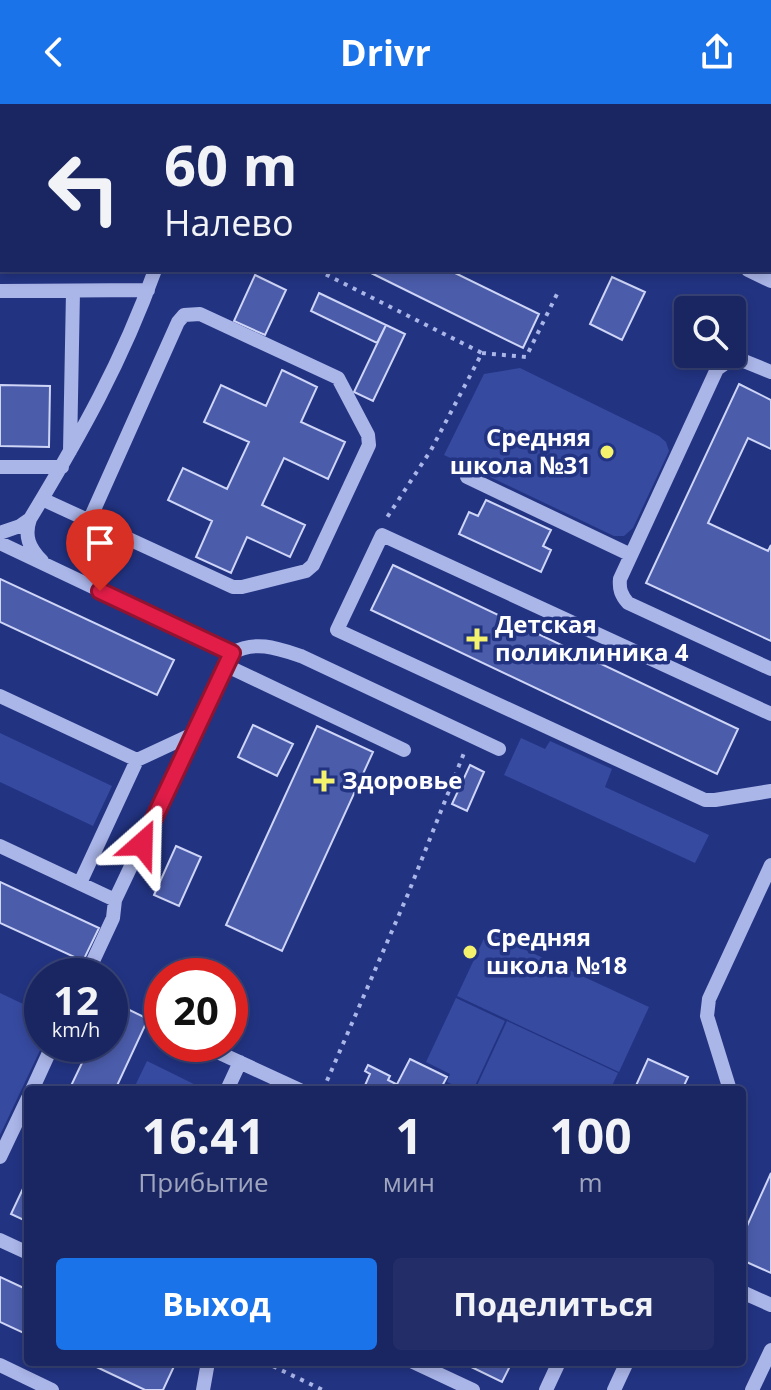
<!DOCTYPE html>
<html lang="ru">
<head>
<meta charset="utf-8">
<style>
  body { margin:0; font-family:"Open Sans",sans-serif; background:#232e68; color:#f1f3f6; height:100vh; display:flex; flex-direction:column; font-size:30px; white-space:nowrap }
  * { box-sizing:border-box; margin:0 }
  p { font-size:26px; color:#9fa5be }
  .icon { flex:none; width:44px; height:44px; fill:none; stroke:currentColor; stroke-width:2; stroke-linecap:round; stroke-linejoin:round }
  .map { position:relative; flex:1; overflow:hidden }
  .sheet { position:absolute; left:24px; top:982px; width:722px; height:280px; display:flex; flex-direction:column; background:#1a2662; border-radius:8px; box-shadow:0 4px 12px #0003,0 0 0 2px #384377 }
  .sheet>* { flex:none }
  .banner { position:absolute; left:0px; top:0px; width:772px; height:168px; box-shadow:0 4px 12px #0003,0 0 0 2px #384377; background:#1a2662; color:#f1f3f6; overflow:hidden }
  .controls { position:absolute; left:674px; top:192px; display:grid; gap:16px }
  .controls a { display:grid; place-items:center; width:72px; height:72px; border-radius:8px; background:#1a2662; box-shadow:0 4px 12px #0003,0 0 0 2px #384377; font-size:40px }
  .speed { position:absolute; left:24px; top:854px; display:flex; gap:16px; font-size:40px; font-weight:700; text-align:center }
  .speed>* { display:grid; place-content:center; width:104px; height:104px; border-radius:50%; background:#1a2662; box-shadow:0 4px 12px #0003,0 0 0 2px #384377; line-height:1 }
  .speed small { font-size:20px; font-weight:400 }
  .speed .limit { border:12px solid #d22; background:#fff; color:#111 }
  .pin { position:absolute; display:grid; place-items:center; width:68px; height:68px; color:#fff; margin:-82px -34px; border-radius:50% 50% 50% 0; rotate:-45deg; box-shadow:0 0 8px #0007 }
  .pin .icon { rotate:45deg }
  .me { position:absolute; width:88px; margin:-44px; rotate:25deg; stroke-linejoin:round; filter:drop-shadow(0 0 6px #0008) }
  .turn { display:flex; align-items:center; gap:28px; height:168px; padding:0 32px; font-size:36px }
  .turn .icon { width:104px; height:104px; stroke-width:2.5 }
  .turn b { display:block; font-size:56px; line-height:68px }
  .eta { display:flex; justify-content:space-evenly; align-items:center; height:136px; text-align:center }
  .eta b { font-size:48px; font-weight:700; line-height:56px }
  .action { display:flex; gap:16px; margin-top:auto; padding:16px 32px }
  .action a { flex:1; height:92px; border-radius:8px; background:#1a73e8; color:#fff; font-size:32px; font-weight:700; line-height:92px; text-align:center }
  .action a+a { background:#232e68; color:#f1f3f6 }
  header { display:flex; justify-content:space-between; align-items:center; height:104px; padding:0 32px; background:#1a73e8; color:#fff; font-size:36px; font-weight:700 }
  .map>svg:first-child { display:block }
</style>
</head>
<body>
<header><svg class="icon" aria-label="back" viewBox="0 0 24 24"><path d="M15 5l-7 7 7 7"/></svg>Drivr<svg class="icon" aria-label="share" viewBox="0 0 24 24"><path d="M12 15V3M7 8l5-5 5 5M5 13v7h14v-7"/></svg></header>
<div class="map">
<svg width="771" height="1286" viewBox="0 0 771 1286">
  <rect width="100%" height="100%" fill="#223382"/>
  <!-- green -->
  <path fill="#364aa0" d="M520,264L659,332L666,338L669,347L633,424L624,432H614L444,351L484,270Z
    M0,629L112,682L93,722L0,678Z
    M521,634L545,645L550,637L612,665L605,683L709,731L695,759L504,671Z
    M487,828L649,903L619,968L457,892Z
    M0,889L42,909L43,940L0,1031Z
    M456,894L505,917L473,986H465L447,978L450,970L426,958Z
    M507,917L618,969L610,986H475Z
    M147,957L206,986H133Z"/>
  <!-- building -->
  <path fill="#4b5cab" stroke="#ced5f6" stroke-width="2" d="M365,166H449L539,210L523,244Z
    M255,171L286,186L265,231L234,217Z
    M612,173L645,188L622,236L590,220Z
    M319,189L386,221L377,239L311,207Z
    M386,221L405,230L373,297L354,288Z
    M282,266L317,283L301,318L345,338L328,375L284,354L262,401L305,421L290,453L247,433L231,469L196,453L212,417L168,396L183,364L227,385L249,338L204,318L221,281L266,302Z
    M739,280L771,296V345L748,334L708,419L768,447L771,441V537L646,479Z
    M0,281L50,282L49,343L0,342Z
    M486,396L551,426L543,442L551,446L541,468L459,430L469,408L478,412Z
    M393,461L738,625L717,670L371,506Z
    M0,475L174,556L157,591L0,518Z
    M253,621L293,640L277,672L238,653Z
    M317,622L373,648L282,847L226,821Z
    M470,661L484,668L467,707L452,700Z
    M176,742L201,753L179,802L154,791Z
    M0,778L99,824L83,857L0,819Z
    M111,897L148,915L115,986H69L91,940H110Z
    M410,955L447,973L440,986H394Z
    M648,955L688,973L682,986H634Z
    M368,961L390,972L388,976L396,980L393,986H363L370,970L365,967Z
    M771,1069V1169L742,1156V1133Z
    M28,1074V1118L11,1110Z
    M0,1173L28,1186V1231L0,1218Z
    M86,1258H176L163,1286H145Z
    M461,1258H512L502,1278Z"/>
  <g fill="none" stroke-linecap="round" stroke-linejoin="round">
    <!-- path -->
    <path stroke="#aab5e8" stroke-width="4" stroke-dasharray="4 6" stroke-linecap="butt" d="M317,166L482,249L431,346L386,415
      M482,249L526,253L559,186
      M323,986L408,790L464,649
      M264,1258L323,1286"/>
    <!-- minor -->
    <path stroke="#aab5e8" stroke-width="14" d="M183,0V2
      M615,0V2
      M290,2L291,0
      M715,2V0
      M0,10H2
      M770,82L771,83
      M748,166L771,177
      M0,187L148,186
      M771,268L734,253L717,265L620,475C619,485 621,491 628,499L771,565
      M70,347L73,187
      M0,363H62
      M467,373L631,451
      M42,395L233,483H242L306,467L313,461L369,341L368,331L338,274L200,210L184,211L178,218L89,417
      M30,415C24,432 29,444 42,457
      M0,429L20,422L30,415C80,332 122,258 155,166
      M0,439L232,549C255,536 277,544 301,552L499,645
      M227,562L404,646
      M0,592L137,656L195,629
      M771,610L382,431L337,526L705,696H715L771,687
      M0,742L115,796
      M80,779L137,656
      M86,872L113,814L115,796L232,549
      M200,940L300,986
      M32,986L53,940
      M227,986L240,958
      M730,986L707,912L709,895L771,761
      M0,1053L28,994
      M0,1136L28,1149
      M742,1188L771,1201
      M413,1258L473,1286
      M0,1261L52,1286
      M203,1286L208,1258
      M546,1286L559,1258
      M614,1286L627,1258
      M752,1286L771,1246"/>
  </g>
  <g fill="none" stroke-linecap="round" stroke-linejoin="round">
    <defs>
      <path id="route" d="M100,487L232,549L142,740"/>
    </defs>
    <!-- route casing -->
    <use href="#route" stroke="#92132f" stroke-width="20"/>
    <!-- route -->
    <use href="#route" stroke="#e11d48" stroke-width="14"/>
  </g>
  <!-- markers -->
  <g fill="#f4f16c" stroke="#223382" stroke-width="3">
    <circle cx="607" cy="348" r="8"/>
    <path d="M473 523h8v8h8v8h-8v8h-8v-8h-8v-8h8z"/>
    <path d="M320 665h8v8h8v8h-8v8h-8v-8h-8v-8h8z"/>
    <circle cx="470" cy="848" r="8"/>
  </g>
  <g text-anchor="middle" stroke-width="7" stroke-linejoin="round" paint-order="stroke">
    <!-- poi labels -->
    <g font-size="24" font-weight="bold" fill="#fff" stroke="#223382" text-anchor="start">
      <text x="591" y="342" text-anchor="end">Средняя<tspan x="591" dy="28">школа №31</tspan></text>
      <text x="495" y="529">Детская<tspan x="495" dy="28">поликлиника 4</tspan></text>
      <text x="342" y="685">Здоровье</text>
      <text x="486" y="842">Средняя<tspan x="486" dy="28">школа №18</tspan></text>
    </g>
  </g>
</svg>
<div class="controls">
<a><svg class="icon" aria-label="search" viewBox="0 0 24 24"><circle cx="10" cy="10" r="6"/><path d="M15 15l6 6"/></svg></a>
</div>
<div class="speed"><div>12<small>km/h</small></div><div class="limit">20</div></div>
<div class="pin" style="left:100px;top:487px;background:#d93025"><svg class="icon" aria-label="arrive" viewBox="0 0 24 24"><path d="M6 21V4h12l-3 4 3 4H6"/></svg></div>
<svg class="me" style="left:142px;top:740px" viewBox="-20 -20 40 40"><path d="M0-17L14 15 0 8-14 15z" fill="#e11d48" stroke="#fff" stroke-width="4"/></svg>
<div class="banner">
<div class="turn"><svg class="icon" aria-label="left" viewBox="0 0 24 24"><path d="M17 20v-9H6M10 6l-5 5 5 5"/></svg><div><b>60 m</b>Налево</div></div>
</div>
<section class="sheet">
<div class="eta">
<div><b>16:41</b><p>Прибытие</p></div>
<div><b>1</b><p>мин</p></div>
<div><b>100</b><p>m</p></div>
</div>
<div class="action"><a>Выход</a><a>Поделиться</a></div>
</section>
</div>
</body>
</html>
